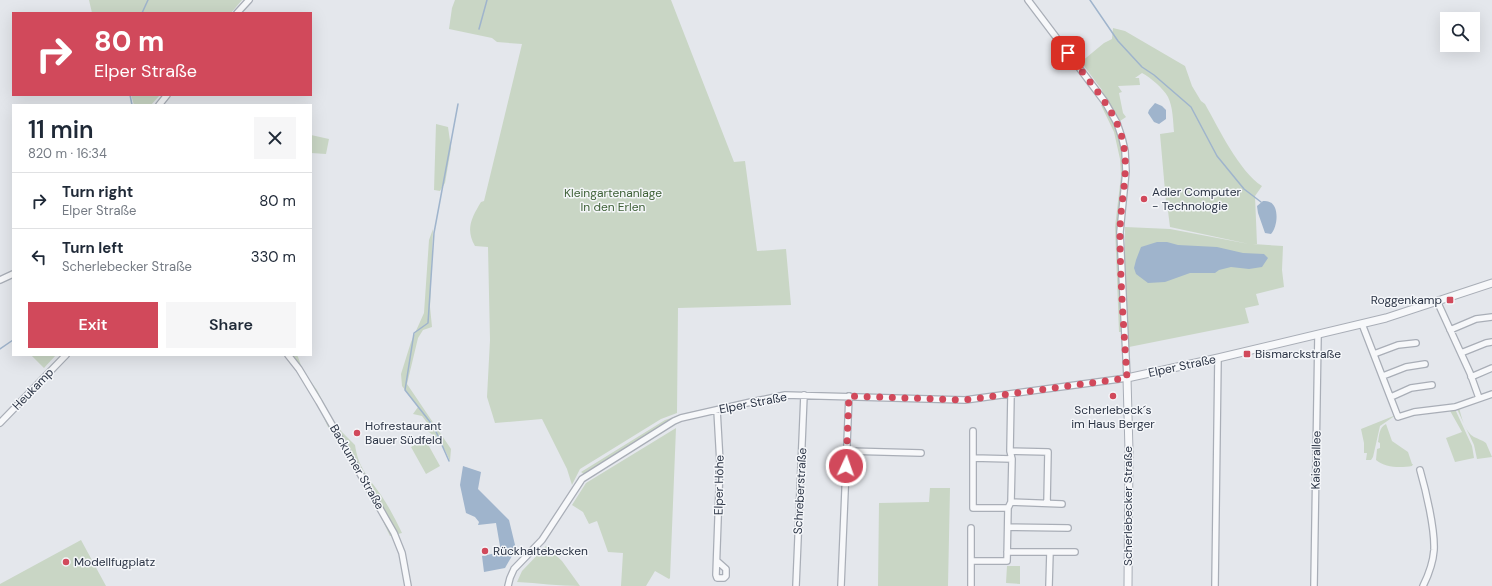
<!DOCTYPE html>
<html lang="en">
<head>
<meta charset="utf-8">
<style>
  body { margin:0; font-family:"DM Sans",sans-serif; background:#f6f6f7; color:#1f2937; height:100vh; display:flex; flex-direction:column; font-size:15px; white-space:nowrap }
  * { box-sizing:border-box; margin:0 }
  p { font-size:13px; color:#747a83 }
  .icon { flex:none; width:22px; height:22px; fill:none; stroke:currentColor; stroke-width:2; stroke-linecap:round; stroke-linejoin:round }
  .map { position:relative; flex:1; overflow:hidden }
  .details { position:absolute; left:12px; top:104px; width:300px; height:252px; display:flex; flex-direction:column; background:#fff; border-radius:0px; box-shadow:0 4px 16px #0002 }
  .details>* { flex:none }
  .guide { position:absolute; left:12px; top:12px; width:300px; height:84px; border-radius:0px; box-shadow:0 4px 16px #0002; background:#d1495b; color:#fff; overflow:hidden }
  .controls { position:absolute; left:1440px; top:12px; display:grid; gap:8px }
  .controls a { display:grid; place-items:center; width:40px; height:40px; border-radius:0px; background:#fff; box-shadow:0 4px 16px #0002; font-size:20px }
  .pin { position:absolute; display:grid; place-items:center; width:34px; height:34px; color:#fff; margin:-17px; border-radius:8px; box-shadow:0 2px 6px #0006 }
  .me { position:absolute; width:44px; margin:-22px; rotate:3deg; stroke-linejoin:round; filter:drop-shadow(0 0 3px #0008) }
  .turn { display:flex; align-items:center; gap:14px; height:84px; padding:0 16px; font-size:18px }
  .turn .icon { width:52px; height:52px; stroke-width:2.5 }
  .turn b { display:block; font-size:28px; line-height:34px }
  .round { display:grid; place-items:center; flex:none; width:42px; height:42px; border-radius:0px; background:#f6f6f7 }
  .head { display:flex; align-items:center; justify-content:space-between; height:68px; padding:0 16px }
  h1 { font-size:24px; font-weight:600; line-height:30px }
  .action { display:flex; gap:8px; margin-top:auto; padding:8px 16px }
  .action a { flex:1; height:46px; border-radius:0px; background:#d1495b; color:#fff; font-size:16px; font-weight:600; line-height:46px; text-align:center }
  .action a+a { background:#f6f6f7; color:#1f2937 }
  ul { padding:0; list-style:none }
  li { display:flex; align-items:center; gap:12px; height:56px; padding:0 16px; border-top:1px solid #e0e1e3 }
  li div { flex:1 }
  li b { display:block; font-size:15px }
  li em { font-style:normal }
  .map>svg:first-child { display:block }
</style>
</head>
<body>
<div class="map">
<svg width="1492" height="586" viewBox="0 0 1492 586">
  <rect width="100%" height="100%" fill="#e4e7ec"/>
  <!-- green -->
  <path fill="#c9d6c5" d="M89,0H242L231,13H92Z
    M455,0H671L734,162L745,161L757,251L786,249L791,305L678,308L677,413L661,419L580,469L572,485L567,469L542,419L495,423L487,397L490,340L488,247L475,246C465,229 472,217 481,202L484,201L522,44L497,42L492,38L449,29L452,8Z
    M1113,28L1125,31L1185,66L1192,86L1201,101L1205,104C1219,129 1239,171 1262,186L1255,196L1257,244H1253L1283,246L1282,270L1284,287L1256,294L1259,305L1245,308L1249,323L1129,347L1125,294V227L1170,229L1249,244L1170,227L1167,203L1166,202L1160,134L1174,132C1173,121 1173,107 1168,97C1163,88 1151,78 1142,73L1135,78H1139L1140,85L1118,86L1122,92L1119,93L1123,113L1126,117L1120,121C1116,114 1103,97 1102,90L1081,62L1104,43L1112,39Z
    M131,95H160L151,105H134Z
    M1101,105H1104C1133,148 1120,176 1118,223C1118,235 1119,247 1120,259C1121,284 1122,308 1122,332H1119L1115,227L1121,176L1120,159L1114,132Z
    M436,124L448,127L451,148L445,183L440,191L434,190Z
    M311,135L329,139L326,154L311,153Z
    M433,229L430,307L432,327L423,330L418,338L407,384L451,449L450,461C445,448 436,435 424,429L428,424L422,416L413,414L418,407L402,386L401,374L411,342L424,313L429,240Z
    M31,355H56L44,368Z
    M285,355H297L298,357L303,371L317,390L332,419L342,432L355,445C358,467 368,477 381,495C389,507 396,520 402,533L390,536L377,509L327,425L318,405L298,373Z
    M722,405L721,406L679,417L584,474L581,472L665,420L686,413Z
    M1459,407C1461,416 1465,432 1474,437C1478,439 1482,440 1486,443L1492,457L1477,459L1474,445L1457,409Z
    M1449,409H1455L1472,446L1474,458L1455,462L1446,438L1462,432Z
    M1396,415L1380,426L1373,457L1371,460H1366L1367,453H1364V443L1361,429Z
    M1386,424L1392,441L1408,452L1412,464H1413L1412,466C1401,468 1385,468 1376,460L1377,449L1380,448V443L1378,442C1379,436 1379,427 1386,424Z
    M676,428L670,578L669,579L655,571L646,586H621L623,553L608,552L597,521L589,524L583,512L572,505L586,483Z
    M425,439L440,466L426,474L411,447Z
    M930,488H950L948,586H878L879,503L929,502Z
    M81,540L106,586H0V584Z
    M546,546L562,561L580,586C559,586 538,583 517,582L522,571Z
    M1007,566H1020V584L1006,583Z"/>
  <!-- water -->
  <path fill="#9fb4cc" d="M1155,103L1162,106L1166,110V119L1159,124L1154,122L1148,113L1149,110Z
    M1263,201C1280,199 1279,225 1271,234L1265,233L1258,213L1257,206Z
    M1157,242H1167L1178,245L1217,247L1243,253L1264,254L1268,258L1262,267L1249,269L1231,267L1219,270L1215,273H1190L1165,282L1148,283L1136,274L1134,268L1136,260L1141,247Z
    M463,466L481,472L478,489L509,520L516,549L505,568L484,572L482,556L501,552L496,523L478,525L479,522L475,517L466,513L460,485Z"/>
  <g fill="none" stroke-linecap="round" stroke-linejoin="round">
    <!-- stream -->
    <path stroke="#9fb4cc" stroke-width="1.5" d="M1090,0L1118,41L1142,67L1154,75L1191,107L1217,156L1244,189L1261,202
      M142,13L148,0
      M479,29L487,0
      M130,95L132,105
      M0,349L13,340
      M449,461L434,427L405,390L414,333L428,323L434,233L458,104"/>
    <defs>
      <path id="minor" d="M237,13L249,0
        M159,105L167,95
        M0,280L13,274
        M1437,301L1470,373L1479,398
        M1362,324L1398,417L1414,412L1455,407L1492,394
        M1450,330L1476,319L1492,317
        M1461,353L1486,343L1492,342
        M1374,354L1398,345L1416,343
        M288,355L299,369L319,402L394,533L402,553L408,586
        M1383,376L1406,367L1425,364
        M1471,377L1492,368
        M1391,397L1411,388L1432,385
        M717,410L720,463L716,575L717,578H724L726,576V569L717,561
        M0,423L66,355
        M847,451L921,453
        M1010,451L1048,452L1047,503
        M973,458V431
        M1420,470C1426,491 1435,529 1434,550C1433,563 1429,574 1423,586
        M1011,502L1062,504
        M1008,508H973V458L1012,459
        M1008,527L1068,528
        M1007,552H1075
        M971,561H1007L1008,508L1011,502L1012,459L1010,451L1011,395
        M508,586L510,578L514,569L542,540L582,479L674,421L681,418L751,402L785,395L965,400L1127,378L1120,232L1126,171L1125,151L1122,138L1117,123L1105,102L1028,0
        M796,586L804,395
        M841,586L849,396
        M971,586V528
        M1049,586L1050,552
        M1215,586L1218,358
        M1314,586L1318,335"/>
      <path id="tertiary" d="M1128,586L1129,451L1127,378L1218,358L1386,318L1492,283"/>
    </defs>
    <!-- minor casing -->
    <use href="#minor" stroke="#a9aeb7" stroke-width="8"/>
    <!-- tertiary casing -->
    <use href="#tertiary" stroke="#a9aeb7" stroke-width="9"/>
    <!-- minor -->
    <use href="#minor" stroke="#f7f8fa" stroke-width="5.5"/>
    <!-- tertiary -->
    <use href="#tertiary" stroke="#f7f8fa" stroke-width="7"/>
  </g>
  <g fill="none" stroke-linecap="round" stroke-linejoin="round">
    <!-- route -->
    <path stroke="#d1495b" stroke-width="7" stroke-dasharray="0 12.6" d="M846,466L849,396L965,400L1127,378C1124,330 1120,281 1120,233C1120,197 1132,167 1120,131C1110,103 1085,77 1068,53"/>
  </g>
  <!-- markers -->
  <g fill="#d1495b" stroke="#f4f6f9" stroke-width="1.5">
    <circle cx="1144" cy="199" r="4"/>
    <rect x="1446" y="296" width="8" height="8" rx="2"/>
    <rect x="1243" y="350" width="8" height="8" rx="2"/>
    <circle cx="1113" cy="396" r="4"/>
    <circle cx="357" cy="433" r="4"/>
    <circle cx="485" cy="551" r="4"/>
    <circle cx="66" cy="562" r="4"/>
  </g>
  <g text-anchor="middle" stroke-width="3" stroke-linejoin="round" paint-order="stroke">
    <!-- poi labels -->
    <g font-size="12" fill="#2b3445" stroke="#f4f6f9" text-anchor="start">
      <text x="1152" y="196">Adler Computer<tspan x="1152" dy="14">- Technologie</tspan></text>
      <text x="1442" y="304" text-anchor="end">Roggenkamp</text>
      <text x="1255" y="358">Bismarckstraße</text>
      <text x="1113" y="414" text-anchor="middle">Scherlebeck´s<tspan x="1113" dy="14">im Haus Berger</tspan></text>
      <text x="365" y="430">Hofrestaurant<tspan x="365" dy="14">Bauer Südfeld</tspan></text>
      <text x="493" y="555">Rückhaltebecken</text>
      <text x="74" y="566">Modellfugplatz</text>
    </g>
    <!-- park labels -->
    <g font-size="12" fill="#3f6138" stroke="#f4f6f9">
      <text x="613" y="197">Kleingartenanlage<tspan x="613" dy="14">In den Erlen</tspan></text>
    </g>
    <!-- street labels -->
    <g font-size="12" fill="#2b3445" stroke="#f4f6f9">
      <text transform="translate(1182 366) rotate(-12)" y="4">Elper Straße</text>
      <text transform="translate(33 389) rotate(-46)" y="4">Heukamp</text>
      <text transform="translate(753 403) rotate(-11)" y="4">Elper Straße</text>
      <text transform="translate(1316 460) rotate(-89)" y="4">Kaiserallee</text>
      <text transform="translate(357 467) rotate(60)" y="4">Backumer Straße</text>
      <text transform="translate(719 485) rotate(-89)" y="4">Elper Höhe</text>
      <text transform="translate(800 491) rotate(-87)" y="4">Schreberstraße</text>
      <text transform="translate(1128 506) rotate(-90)" y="4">Scherlebecker Straße</text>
    </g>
  </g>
</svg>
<div class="controls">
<a><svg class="icon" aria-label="search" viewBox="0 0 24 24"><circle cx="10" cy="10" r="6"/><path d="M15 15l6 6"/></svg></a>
</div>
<div class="pin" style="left:1068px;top:53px;background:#d93025"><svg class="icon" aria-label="arrive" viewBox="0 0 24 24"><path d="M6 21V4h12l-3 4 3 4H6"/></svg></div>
<svg class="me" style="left:846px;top:466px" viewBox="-20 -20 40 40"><circle r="17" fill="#d1495b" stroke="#fff" stroke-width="3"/><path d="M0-11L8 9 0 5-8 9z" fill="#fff"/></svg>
<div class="guide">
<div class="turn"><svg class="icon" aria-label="right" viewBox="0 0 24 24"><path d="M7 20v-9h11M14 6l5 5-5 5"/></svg><div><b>80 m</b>Elper Straße</div></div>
</div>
<section class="details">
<div class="head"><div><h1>11 min</h1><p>820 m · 16:34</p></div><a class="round"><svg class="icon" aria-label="close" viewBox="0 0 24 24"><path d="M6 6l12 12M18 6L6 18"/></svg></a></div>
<ul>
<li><svg class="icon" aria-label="right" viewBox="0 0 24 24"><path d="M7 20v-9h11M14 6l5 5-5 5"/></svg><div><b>Turn right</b><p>Elper Straße</p></div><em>80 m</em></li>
<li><svg class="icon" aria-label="left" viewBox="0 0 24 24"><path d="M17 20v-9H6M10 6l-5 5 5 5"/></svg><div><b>Turn left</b><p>Scherlebecker Straße</p></div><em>330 m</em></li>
</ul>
<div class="action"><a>Exit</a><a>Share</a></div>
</section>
</div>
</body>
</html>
